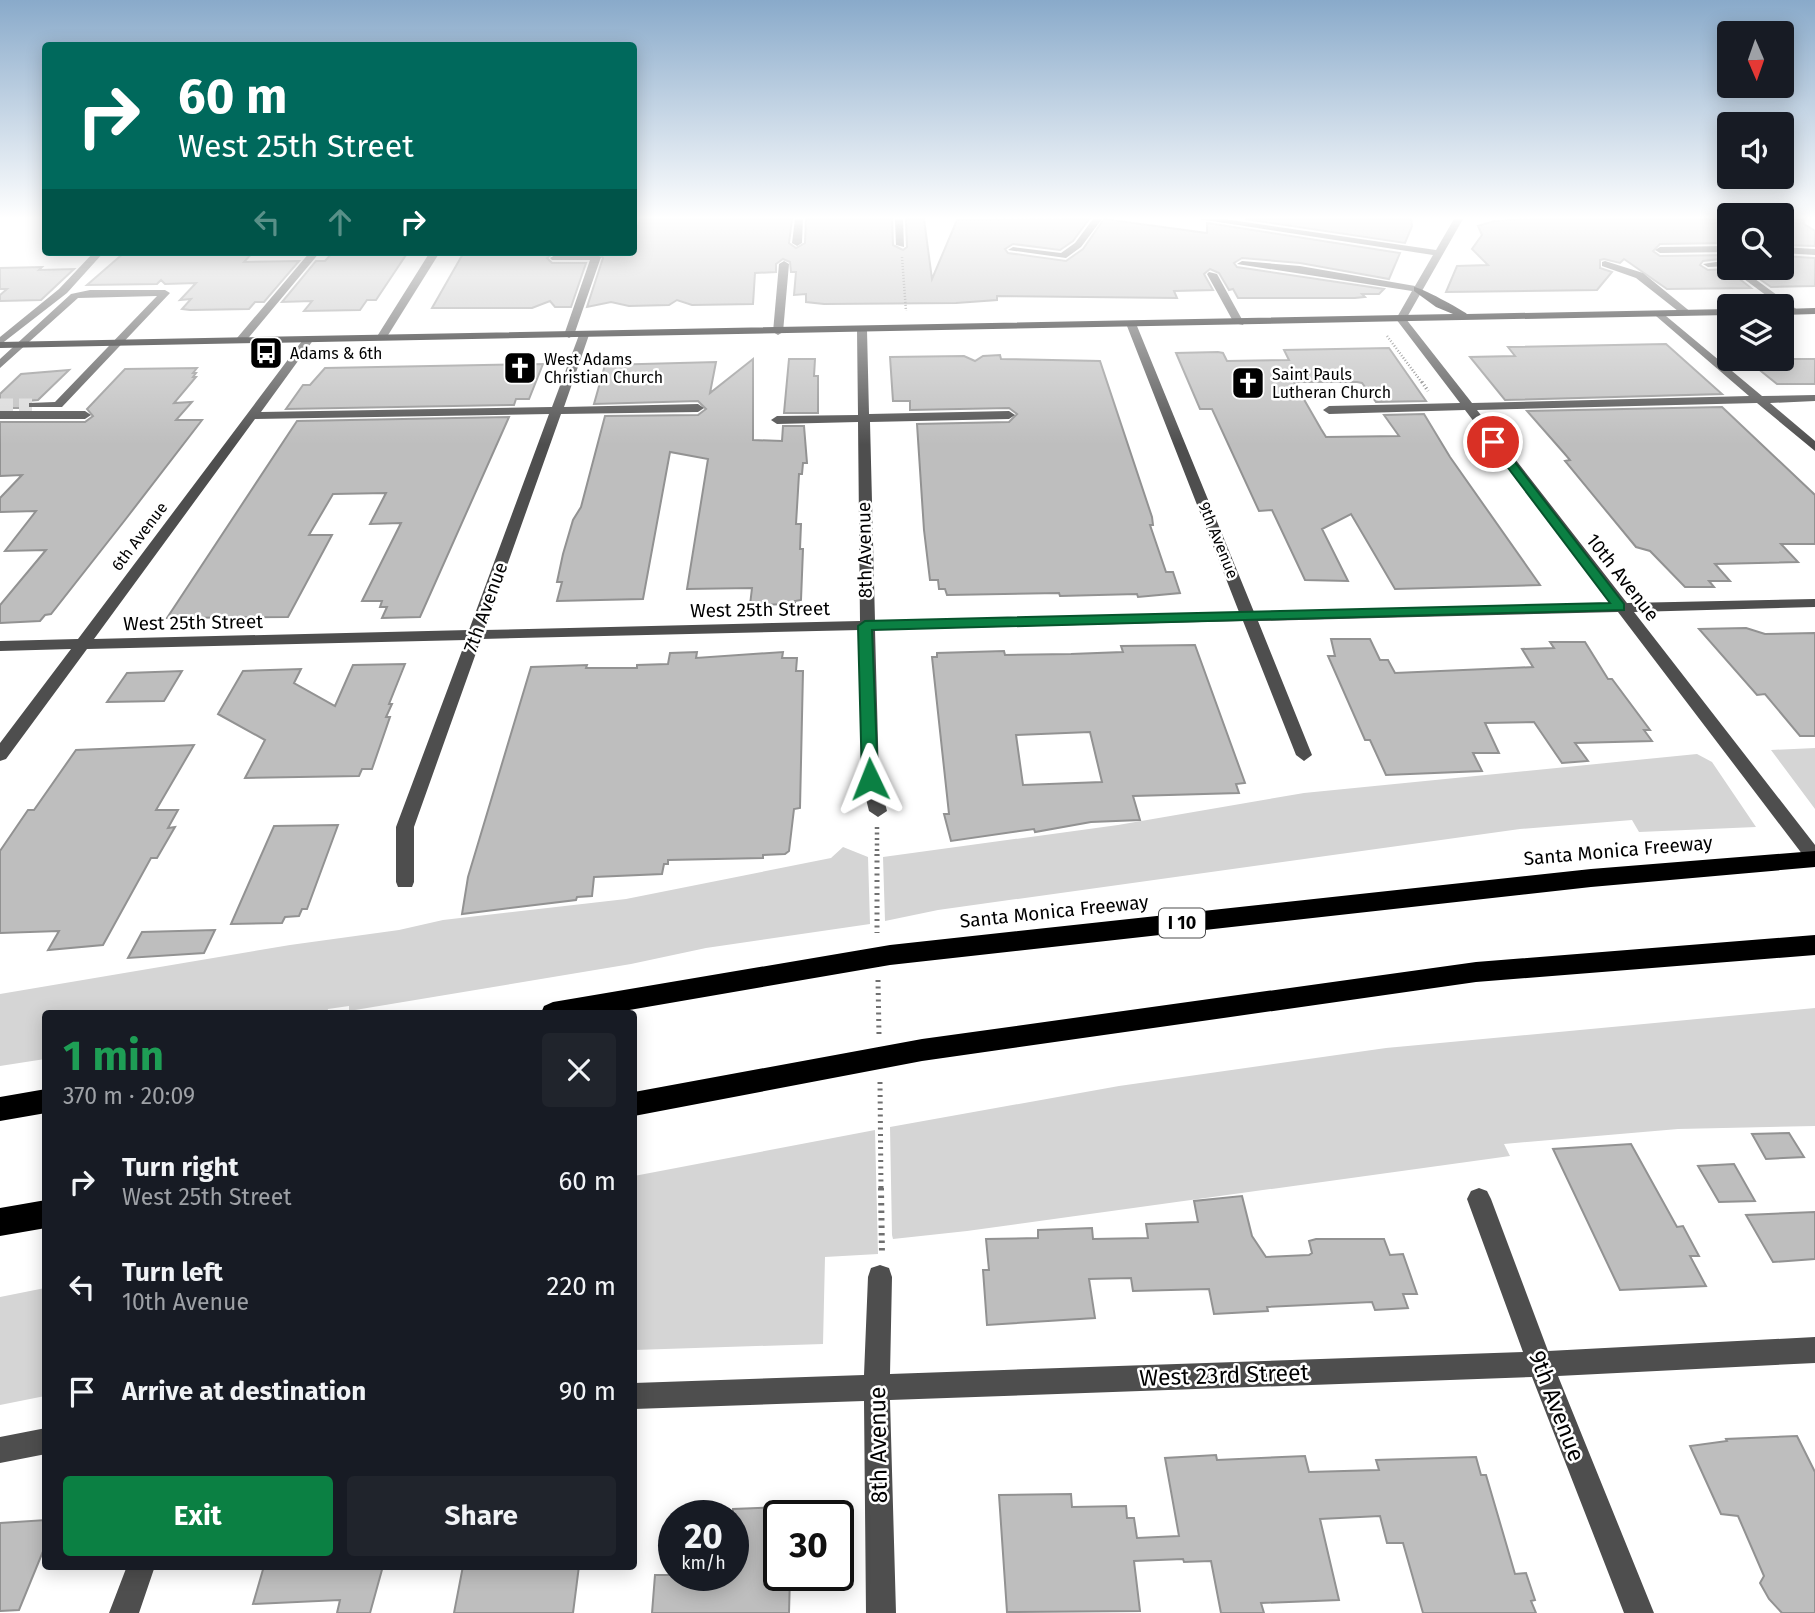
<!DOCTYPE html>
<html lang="en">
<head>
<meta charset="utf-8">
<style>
  body { margin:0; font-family:"Fira Sans",sans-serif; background:#20242c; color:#f1f3f6; height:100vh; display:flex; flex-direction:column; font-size:26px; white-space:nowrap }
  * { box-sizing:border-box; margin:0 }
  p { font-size:23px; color:#9ea1a6 }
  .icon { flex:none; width:38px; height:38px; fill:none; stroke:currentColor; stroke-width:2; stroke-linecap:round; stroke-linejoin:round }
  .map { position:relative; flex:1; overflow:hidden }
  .panel { position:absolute; left:42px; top:1010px; width:595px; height:560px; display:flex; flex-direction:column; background:#171b24; border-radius:7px; box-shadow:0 4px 18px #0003 }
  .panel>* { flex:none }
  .banner { position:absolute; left:42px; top:42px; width:595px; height:214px; border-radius:7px; box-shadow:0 4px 18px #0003; background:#00695c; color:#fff; overflow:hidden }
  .needle { width:46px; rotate:178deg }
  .controls { position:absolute; left:1717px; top:21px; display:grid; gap:14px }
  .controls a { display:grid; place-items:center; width:77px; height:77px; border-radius:7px; background:#171b24; box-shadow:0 4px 18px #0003; font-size:35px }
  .speed { position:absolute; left:658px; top:1500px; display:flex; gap:14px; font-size:35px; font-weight:700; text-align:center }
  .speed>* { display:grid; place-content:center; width:91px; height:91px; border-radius:50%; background:#171b24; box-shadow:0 4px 18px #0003; line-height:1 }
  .speed small { font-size:18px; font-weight:400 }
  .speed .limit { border:4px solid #111; border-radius:10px; background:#fff; color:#111 }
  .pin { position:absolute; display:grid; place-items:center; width:60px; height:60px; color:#fff; margin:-30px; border:4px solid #fff; border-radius:50%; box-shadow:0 2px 7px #0007 }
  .me { position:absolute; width:77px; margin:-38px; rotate:358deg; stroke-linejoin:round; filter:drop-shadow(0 0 5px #0008) }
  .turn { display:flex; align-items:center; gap:24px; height:147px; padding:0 21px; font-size:32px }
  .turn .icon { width:91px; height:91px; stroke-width:2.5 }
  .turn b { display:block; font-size:49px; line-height:60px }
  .lanes { display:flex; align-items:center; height:66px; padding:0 21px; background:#0003; justify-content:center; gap:35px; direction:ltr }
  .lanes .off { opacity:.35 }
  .round { display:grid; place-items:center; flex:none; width:74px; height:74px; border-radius:7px; background:#20242c }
  .headline { display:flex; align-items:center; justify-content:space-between; height:119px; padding:0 21px }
  h1 { font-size:42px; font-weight:700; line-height:52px; color:#1e9e55 }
  .cta { display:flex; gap:14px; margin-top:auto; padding:14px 21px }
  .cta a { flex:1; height:80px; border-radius:7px; background:#0b8043; color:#fff; font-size:28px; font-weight:700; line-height:80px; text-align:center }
  .cta a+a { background:#20242c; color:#f1f3f6 }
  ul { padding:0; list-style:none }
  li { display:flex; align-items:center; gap:21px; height:105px; padding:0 21px }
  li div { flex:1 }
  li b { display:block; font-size:26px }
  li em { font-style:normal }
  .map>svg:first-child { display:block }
</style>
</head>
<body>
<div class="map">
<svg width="1815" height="1613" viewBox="0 0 1815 1613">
  <rect width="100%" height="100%" fill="#fff"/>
  <!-- green -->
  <path fill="#d5d5d5" d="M1815,748V809L1771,750Z
    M1697,754L1712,762L1756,827L1639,832L1632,820L1520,829L938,910L885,921L883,857L1118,825L1304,793Z
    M843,847L868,857L870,924L706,948L631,964L349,1011V1006L328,1009L327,1013H46L45,1059L0,1066V994L290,945L399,930L443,920L626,899L831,858Z
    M1815,1008V1126L1678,1129L1504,1144L1510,1156L967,1231L893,1239L892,1235L890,1127L1119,1086L1386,1048Z
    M875,1130L878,1254L825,1257L823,1344L634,1350V1176Z
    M45,1288V1396L0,1405V1297Z"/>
  <!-- building -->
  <path fill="#bebebe" stroke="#929292" stroke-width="2" fill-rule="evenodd" d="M640,219H792L789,243L796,248L805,243L806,219H892L893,245L903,250L907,247L906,219H924L932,279L957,220L1089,219L1073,241L1060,250L1013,244L1005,249L1008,253L1066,261L1083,249L1104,219L1207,233V223L1400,253L1389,279L1300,263L1242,258L1234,263L1237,267L1384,289L1379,294H1362L1365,297L1355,298H1238L1233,289L1229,290L1219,273L1210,269L1204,274L1213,290L1174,291L1177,298L997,296V300L956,303L824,304L806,302V294L794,295L796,272H791L790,262L783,259L776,264V272L755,273L753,304L692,305L677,300L669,305L629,306L611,302L587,307L603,258L598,252H634V239Z
    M1245,219H1411L1412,226L1405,243Z
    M1532,219H1729V243L1660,244L1653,251L1660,256L1729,255V258L1703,261L1700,265L1708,270L1727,269L1751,288L1667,289L1624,259L1620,263L1604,259L1600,260V268L1612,272L1597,290L1446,292L1457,266L1488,265L1472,249L1482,235L1478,226L1495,221Z
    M1782,219H1803L1804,224L1815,231V246L1782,245Z
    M125,252H253L244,262L299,261L264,302H255L249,309L190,310L182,309L191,299L180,300L196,283L165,284L161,280L157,284L87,285Z
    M333,252H408L376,300H367L360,310L304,311L312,301L282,302L316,261H325Z
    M464,252H570H555L547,258L552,263H586L571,307H555L550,301L532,308H432Z
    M1782,256L1815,258V286L1771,287L1744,268H1777L1782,271Z
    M42,267L39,270L74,269L41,300L0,301V295L7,289H0V268Z
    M1666,344L1722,394L1505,400L1470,357L1515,356L1508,347Z
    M1389,348L1426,401L1376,402L1362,383L1357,382H1294L1321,429L1326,437L1399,436L1384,415L1424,414L1450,457L1540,585L1395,589L1351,514L1322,529L1348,581L1305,580L1272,510L1259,511L1212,409H1200L1176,353L1218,352L1223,353L1227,361L1289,360L1284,350Z
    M1000,355L1001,359L1100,361L1152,517L1153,525H1150L1166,572H1173L1180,593L1138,597L1137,594L1060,596L1059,593L947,595L945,589H939L938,580H930L924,530L917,424L1009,422L1017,414L1009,408L910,410V401H893L890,357L964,356L975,361L983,356Z
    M753,359V440L782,441L783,426H804L807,463H803L802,474H799L796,524H801L800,549H803L801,600L795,601V604L750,605L752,588L687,589L708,459L670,452L643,599L557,601L562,582H557L563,554L573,520L581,507L605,416L698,415L706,409L698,401L594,404L605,365L716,362L710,393Z
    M789,359H815L814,376H818V413H784Z
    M1746,359H1815V384H1777Z
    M543,364L529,399H516L514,405L286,409L303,385H310L325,368Z
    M197,368L193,373H196L193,377H196L174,403L192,402L176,420H202L125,520L51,614L45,615L40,621L0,623V605L46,550L5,551L36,511L0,512V498L22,475L0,476V422H85L93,416L87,409L125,369Z
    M69,370L38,400L27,401V408H0V394L21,374Z
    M1722,407L1815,495V544H1781L1798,562L1715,564L1730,581H1709L1714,587H1685L1650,551L1636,547L1565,461L1570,460L1564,453L1527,411Z
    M509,417L420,617L382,618L387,607H380L382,601H362L401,523L370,524L386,493L333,494L309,535H332L288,617L167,618L297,421Z
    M1746,628L1765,634L1815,633V736H1800L1765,694L1757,695L1699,629Z
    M1331,639H1370L1380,660H1388L1395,673L1533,667L1522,649L1554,648L1550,642H1585L1608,679H1612L1650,730H1644L1652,741L1575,743L1588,761L1562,763L1534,722L1485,723L1499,753H1473L1482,771L1386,775L1370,740H1365L1328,656H1335Z
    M1195,645L1245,783L1236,784L1239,793L1133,796L1140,820L1091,822L1035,832L1034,829L951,841L944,814H949L932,657H937V653L1004,651L1005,655L1071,654L1123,652L1121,646ZM1090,732L1102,782L1023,785L1016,735Z
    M697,652L696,658L783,652L782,658H797L796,671H803L800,808L794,809L789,851L785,854L763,855V858L668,860V864H664L662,874L594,877L592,896L577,897L576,900L462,914L468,877L531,667L587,665L586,668H637V665L668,664L670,653Z
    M405,664L389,704H392L386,717H390L372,769H362L359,776L245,778L265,740L218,714L243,671L301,669L294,683L335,706L353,665Z
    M182,671L164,701L107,702L127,673Z
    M194,745L156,810H178L168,828L175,827L157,858H151L103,945L48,950L59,931L0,933V851L28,810H34L76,750Z
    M338,825L307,909H302L299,916L285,917L282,923L231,924L274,826Z
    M215,930L204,953L128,958L142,932Z
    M1789,1133L1804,1157L1766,1159L1752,1134Z
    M1631,1144L1677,1227L1683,1226L1699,1256H1690L1706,1286L1620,1290L1553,1149Z
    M1734,1164L1755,1201L1719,1202L1698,1166Z
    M1242,1196L1252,1236L1266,1257L1309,1255L1312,1253L1309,1241L1316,1239H1384L1390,1255L1403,1254L1417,1294H1403L1408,1308L1375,1310L1372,1302L1267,1307L1268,1311L1214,1314L1209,1289L1133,1291L1131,1278L1089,1279L1095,1318L987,1325L983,1270H989L986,1239L1038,1238V1230L1092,1228L1093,1239L1148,1238L1146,1224L1198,1222L1194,1201Z
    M1815,1212V1259L1773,1262L1746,1215Z
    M1797,1436L1815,1472V1613H1782L1769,1599L1760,1583L1764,1576L1738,1516L1721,1514L1690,1446L1727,1441L1726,1439Z
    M1216,1455L1217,1460L1305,1456L1309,1472L1379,1470L1376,1460L1476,1457L1481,1475H1486L1515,1574L1526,1573L1535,1600L1531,1601L1536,1613H1423L1403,1543H1387L1380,1516L1320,1519L1339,1600L1261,1603L1264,1613H1221L1211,1561L1184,1562L1183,1559L1134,1561L1140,1611L1007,1612L999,1495L1071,1494L1072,1507L1126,1506L1127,1518H1134L1137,1538L1179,1536L1165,1458Z
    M779,1507V1575H790L789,1613H652L655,1575H733V1509Z
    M46,1520V1544L19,1610L0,1611V1523Z
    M264,1566H383L370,1613H337L340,1600L253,1604Z
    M463,1566H579L573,1613H454Z"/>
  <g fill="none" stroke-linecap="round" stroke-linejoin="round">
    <!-- minor-tunnel -->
    <path stroke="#d9d9d9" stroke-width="13" stroke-dasharray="13 6" stroke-linecap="butt" d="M0,405H33"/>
    <!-- path-far4 -->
    <path stroke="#707070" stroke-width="2.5" stroke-dasharray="1 2" stroke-linecap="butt" d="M902,257L906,311
      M1387,336L1423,384"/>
    <!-- path-far3 -->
    <path stroke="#707070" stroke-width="3.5" stroke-dasharray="1 2.5" stroke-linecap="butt" d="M1422,382L1428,391"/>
    <!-- path-far2 -->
    <path stroke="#707070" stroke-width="4.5" stroke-dasharray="2 3.5" stroke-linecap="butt" d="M877,827V856"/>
    <!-- path-far1 -->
    <path stroke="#707070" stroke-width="5" stroke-dasharray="2 4.5" stroke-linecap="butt" d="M877,854V933
      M878,980L879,1035
      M880,1082L881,1190"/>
    <!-- path -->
    <path stroke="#707070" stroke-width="6" stroke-dasharray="2.5 5" stroke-linecap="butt" d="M881,1188L882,1255"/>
    <!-- minor -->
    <path fill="#4e4e4e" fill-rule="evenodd" d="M795,219H803L802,243L797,246L792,243Z
      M895,219H903L904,247L896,245Z
      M1093,219H1102L1081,247L1066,258L1008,250L1013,247L1061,253L1075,243Z
      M1199,219H1224L1436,250L1454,219H1463L1406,319L1472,403L1749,396L1656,316L1655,314L1660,311L1762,396L1815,395V401L1770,403L1815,441V451L1757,403L1477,410L1627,603L1815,599V607L1634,612L1815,845V865L1809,863L1618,612L1258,621L1312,755L1304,761L1296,755L1243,621L875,630L879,779L887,811L878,817L869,811L861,779L860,630L481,639L414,827V882L412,887H398L396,882V827L466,640L87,649L6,759L0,761V743L71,649L0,651V641L78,639L305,337L309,336L314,339L261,412L552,407L579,335L584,332L589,335L564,407L698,404L704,408L698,412L561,414L484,630L860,621L858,422L777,424L771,420L777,416L858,415L857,330L862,327L867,330L869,414L1009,411L1015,415L1009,419L870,422L875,621L1239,612L1127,326L1132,323L1137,326L1254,612L1612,603L1465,410L1329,414L1323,410L1329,406L1460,403L1396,319L1412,291L1237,264L1242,261L1300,266L1415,286L1433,255ZM549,414L469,630L94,639L255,419Z
      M1729,246V252L1660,253L1655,250L1660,247Z
      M1782,247L1815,249V255L1782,253Z
      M94,252H104L67,293L0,345V337L59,289Z
      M310,252H320L245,342H237V338Z
      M430,252H440L385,340H377L376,338Z
      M555,255L596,254L601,257L574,335L569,338L564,335L590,260H552L550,258Z
      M1729,260V266L1708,267L1703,264Z
      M784,261L789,264L783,332L778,335L773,332L779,264Z
      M1605,261L1643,273L1692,313L1683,315L1636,278L1602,266V262Z
      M1729,268H1740L1799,311L1790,313Z
      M1209,272L1217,274L1244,323L1243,325L1234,323L1207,274Z
      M90,290H165L170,293L62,407H29V403L55,402L157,296L78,298L0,368V359L71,294Z
      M0,411H85L91,415L85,419H0Z
      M1479,1188L1487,1191L1491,1199L1548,1351L1815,1337V1363L1558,1376L1654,1613H1624L1532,1377L890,1400L896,1613H866L864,1401L634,1409V1383L864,1375L868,1277L871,1268L880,1265L889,1268L892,1277L890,1374L1523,1352L1467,1199L1471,1191Z
      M46,1428V1454L0,1463V1437Z
      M127,1566H155L139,1613H109Z"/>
    <!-- major -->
    <path fill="#000" fill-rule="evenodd" d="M1414,287C1420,287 1461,309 1467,314L1729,309V315L0,348V342L1453,314L1436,307L1414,291Z
      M1815,308V314L1782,315V309Z"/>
    <!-- highway -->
    <path fill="#000" fill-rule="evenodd" d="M1815,851V867L1591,887L890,965L612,1013H541L544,1006L553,1002L890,945L1591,869Z
      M1815,935V955L1476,982L922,1061L634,1116V1092L922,1039L1476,962Z
      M46,1089V1113L0,1121V1097Z
      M46,1200V1228L0,1236V1208Z"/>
  </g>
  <!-- sky -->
  <linearGradient id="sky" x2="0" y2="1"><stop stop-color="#89aaca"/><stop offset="0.49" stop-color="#fff"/><stop offset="1" stop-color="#fff" stop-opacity="0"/></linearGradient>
  <rect width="1815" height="445" fill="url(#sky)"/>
  <!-- route -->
  <path fill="#0b8043" stroke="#07532c" stroke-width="2" d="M1490,439H1497L1624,604V610L872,630L878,779L870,784L862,779L858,626L865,621L1610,603L1490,444Z"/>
  <!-- icons -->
  <defs>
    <symbol id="bus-square" viewBox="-11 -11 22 22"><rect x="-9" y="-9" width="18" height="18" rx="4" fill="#000" stroke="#fff"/><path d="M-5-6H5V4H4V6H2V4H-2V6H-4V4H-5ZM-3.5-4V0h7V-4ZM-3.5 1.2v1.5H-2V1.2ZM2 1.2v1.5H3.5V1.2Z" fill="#fff"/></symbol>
    <symbol id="church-square" viewBox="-11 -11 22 22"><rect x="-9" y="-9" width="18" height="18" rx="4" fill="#000" stroke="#fff"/><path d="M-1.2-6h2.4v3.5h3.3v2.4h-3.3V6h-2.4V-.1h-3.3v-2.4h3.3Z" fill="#fff"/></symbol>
  </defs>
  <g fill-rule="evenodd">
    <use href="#bus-square" x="247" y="334" width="38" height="38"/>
    <use href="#church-square" x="501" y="349" width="38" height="38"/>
    <use href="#church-square" x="1229" y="364" width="38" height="38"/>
  </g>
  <g text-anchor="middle" stroke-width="5" stroke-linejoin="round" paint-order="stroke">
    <!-- far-poi labels -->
    <g font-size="16" fill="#000" stroke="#fff" text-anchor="start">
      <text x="290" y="359">Adams &amp; 6th</text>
      <text x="544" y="365">West Adams<tspan x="544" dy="18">Christian Church</tspan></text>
      <text x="1272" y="380">Saint Pauls<tspan x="1272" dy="18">Lutheran Church</tspan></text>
    </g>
    <!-- far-street labels -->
    <g font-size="16" fill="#000" stroke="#fff">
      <text transform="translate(139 536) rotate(-53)" y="6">6th Avenue</text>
      <text transform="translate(1219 540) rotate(68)" y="6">9th Avenue</text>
    </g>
    <!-- shield labels -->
    <rect fill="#fff" stroke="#4c4c4c" stroke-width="2" x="1159" y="908.5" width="46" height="29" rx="5"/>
    <g font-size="18" font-weight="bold" fill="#000">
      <text x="1182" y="929">I 10</text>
    </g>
    <!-- street labels -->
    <g font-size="19" fill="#000" stroke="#fff">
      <text transform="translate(864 550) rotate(-91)" y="7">8th Avenue</text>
      <text transform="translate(1623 577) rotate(52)" y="7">10th Avenue</text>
      <text transform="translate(485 607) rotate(-70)" y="7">7th Avenue</text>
      <text transform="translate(760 609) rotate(-1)" y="7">West 25th Street</text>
      <text transform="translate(193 622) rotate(-1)" y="7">West 25th Street</text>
      <text transform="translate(1618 850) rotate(-5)" y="7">Santa Monica Freeway</text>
      <text transform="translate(1054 911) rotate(-6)" y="7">Santa Monica Freeway</text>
    </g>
    <!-- near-street labels -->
    <g font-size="23" fill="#000" stroke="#fff">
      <text transform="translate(1224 1375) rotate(-2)" y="8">West 23rd Street</text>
      <text transform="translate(1557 1406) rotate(69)" y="8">9th Avenue</text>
      <text transform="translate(878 1445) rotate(-91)" y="8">8th Avenue</text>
    </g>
  </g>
</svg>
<div class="controls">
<a><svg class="needle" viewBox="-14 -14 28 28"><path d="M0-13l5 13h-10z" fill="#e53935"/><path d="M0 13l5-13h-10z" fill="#9ea1a6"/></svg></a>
<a><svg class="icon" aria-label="sound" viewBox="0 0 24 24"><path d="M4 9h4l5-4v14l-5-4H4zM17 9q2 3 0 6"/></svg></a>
<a><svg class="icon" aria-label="search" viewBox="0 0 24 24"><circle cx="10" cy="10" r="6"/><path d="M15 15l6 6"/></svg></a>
<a><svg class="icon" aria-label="layers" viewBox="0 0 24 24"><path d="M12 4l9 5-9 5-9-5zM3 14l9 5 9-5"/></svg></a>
</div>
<div class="speed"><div>20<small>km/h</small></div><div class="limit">30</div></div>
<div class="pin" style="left:1493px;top:442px;background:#d93025"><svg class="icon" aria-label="arrive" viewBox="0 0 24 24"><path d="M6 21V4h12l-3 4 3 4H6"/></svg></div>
<svg class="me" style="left:870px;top:779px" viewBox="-20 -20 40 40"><path d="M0-17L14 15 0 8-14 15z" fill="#0b8043" stroke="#fff" stroke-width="4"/></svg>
<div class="banner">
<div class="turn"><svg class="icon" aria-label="right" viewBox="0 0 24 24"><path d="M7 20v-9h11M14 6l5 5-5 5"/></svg><div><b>60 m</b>West 25th Street</div></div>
<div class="lanes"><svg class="icon off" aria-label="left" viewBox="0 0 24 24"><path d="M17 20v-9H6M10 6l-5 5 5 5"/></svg><svg class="icon off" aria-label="ahead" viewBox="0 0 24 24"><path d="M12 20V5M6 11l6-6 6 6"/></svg><svg class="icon" aria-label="right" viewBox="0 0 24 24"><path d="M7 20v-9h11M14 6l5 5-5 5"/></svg></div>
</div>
<section class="panel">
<div class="headline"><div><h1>1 min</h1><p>370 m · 20:09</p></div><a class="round"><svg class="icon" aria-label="close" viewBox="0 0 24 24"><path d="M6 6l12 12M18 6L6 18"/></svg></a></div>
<ul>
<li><svg class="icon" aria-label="right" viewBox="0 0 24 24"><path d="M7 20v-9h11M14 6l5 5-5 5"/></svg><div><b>Turn right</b><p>West 25th Street</p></div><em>60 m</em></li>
<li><svg class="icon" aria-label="left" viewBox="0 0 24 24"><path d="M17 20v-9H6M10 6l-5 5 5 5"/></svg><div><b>Turn left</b><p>10th Avenue</p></div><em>220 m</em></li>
<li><svg class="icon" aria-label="arrive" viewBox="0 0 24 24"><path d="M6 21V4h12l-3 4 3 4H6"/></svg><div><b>Arrive at destination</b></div><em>90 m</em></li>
</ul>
<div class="cta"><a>Exit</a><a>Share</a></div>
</section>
</div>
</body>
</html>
